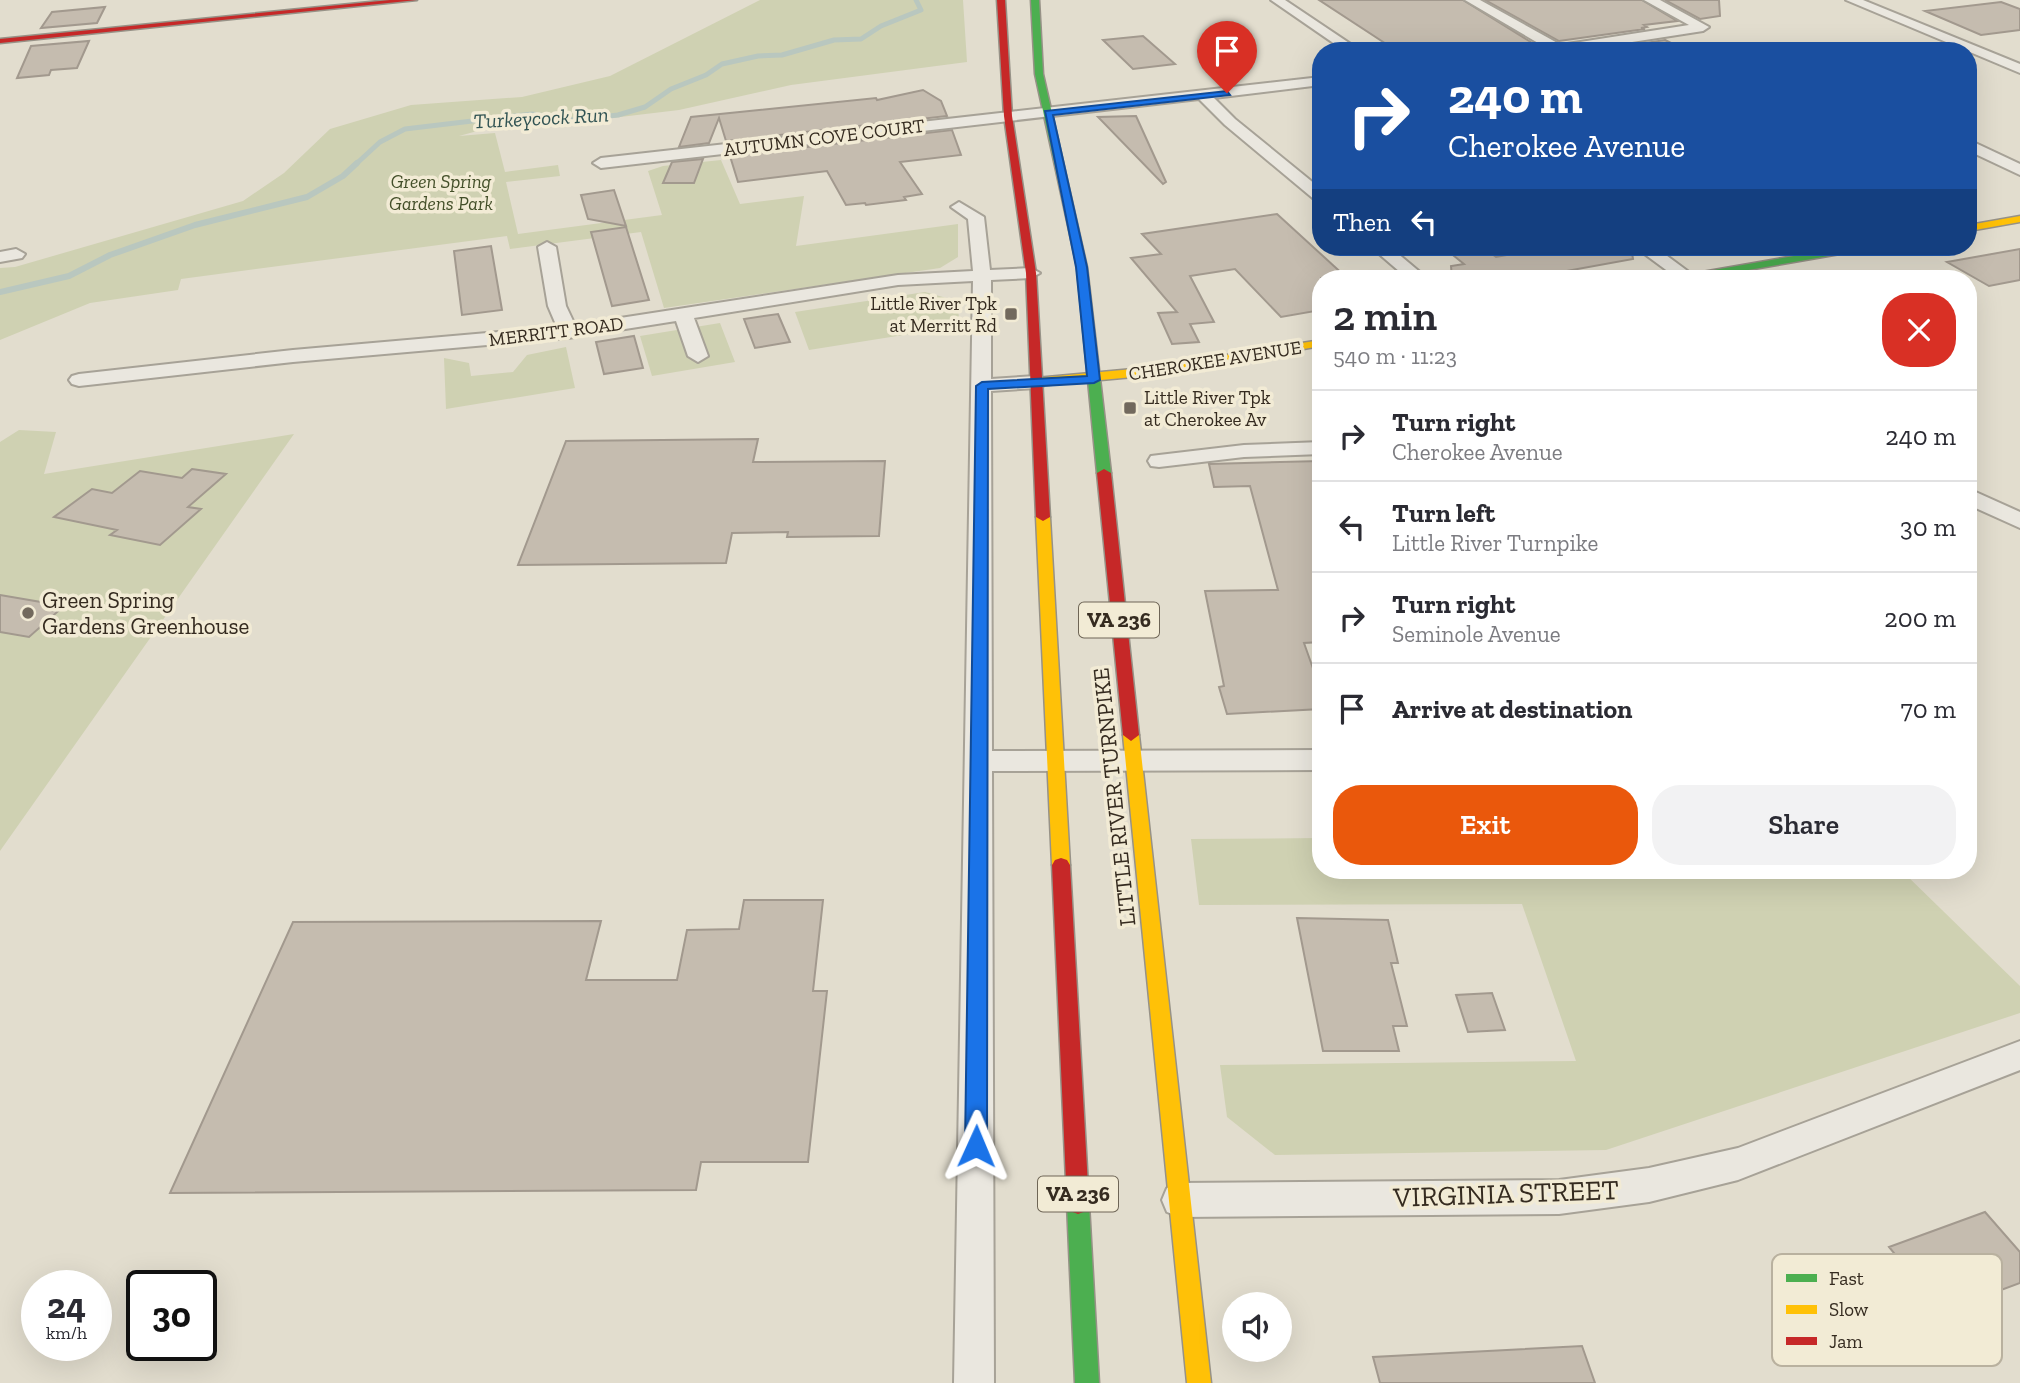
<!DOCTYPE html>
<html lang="en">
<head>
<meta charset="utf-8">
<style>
  body { margin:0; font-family:"Zilla Slab",serif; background:#f2f2f3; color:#2b2b33; height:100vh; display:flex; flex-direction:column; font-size:26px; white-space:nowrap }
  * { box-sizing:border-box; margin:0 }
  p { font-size:23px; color:#7c7c81 }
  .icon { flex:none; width:38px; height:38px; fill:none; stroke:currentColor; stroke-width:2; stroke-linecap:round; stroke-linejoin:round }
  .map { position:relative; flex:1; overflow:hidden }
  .panel { position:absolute; left:1312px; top:270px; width:665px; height:609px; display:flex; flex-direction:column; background:#fff; border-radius:28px; box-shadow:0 7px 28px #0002 }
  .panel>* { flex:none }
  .hud { position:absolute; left:1312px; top:42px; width:665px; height:214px; border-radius:28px; box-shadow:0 7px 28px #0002; background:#1a4fa0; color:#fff; overflow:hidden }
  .controls { position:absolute; left:1222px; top:1292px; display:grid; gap:14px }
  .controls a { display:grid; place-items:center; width:70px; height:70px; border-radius:50%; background:#fff; box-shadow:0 7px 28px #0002; font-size:35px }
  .speed { position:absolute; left:21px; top:1270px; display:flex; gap:14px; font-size:35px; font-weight:700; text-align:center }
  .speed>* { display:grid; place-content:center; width:91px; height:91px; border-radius:50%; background:#fff; box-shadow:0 7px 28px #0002; line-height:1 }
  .speed small { font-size:18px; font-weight:400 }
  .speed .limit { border:4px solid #111; border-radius:10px; background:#fff; color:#111 }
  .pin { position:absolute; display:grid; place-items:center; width:60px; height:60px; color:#fff; margin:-72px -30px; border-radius:50% 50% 50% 0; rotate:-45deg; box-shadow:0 0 7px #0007 }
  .pin .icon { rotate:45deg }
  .me { position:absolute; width:77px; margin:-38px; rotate:1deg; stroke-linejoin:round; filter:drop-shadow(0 0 5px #0008) }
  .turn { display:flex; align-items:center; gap:24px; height:147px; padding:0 21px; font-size:32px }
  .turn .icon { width:91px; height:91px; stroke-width:2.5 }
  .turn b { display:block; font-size:49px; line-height:60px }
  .then { display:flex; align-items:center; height:66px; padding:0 21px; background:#0003; gap:14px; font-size:26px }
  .round { display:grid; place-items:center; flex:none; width:74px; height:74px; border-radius:28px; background:#f2f2f3 }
  .overview { display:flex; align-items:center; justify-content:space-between; height:119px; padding:0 21px }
  h1 { font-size:42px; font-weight:600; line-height:52px }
  .cta { display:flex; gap:14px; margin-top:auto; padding:14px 21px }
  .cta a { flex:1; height:80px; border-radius:28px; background:#ea580c; color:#fff; font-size:28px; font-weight:600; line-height:80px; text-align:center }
  .cta a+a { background:#f2f2f3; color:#2b2b33 }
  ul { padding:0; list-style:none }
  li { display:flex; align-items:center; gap:21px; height:91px; padding:0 21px; border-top:2px solid #e1e1e2 }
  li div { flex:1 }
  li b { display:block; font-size:26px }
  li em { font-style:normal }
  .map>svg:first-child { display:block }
</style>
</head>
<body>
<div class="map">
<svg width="2020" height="1383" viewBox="0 0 2020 1383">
  <rect width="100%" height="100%" fill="#e2ddce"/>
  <!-- green -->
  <path fill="#cfd1b2" d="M760,0H963L967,62L791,85L679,110L553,125L510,122L459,136L495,133L505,172L558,165L560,176L506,182L518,234L662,215L648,171L663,166L721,160L740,204L804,196L796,246L958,224V257L940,268L664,308L641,232L510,249L507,236L181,279L178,290L90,303L0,340V268L15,267L243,201L284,173L330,129L411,105L522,97L610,76Z
    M925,292L957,301L960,326L809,350L795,312Z
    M720,323L735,362L652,376L640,336Z
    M566,347L575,388L446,409L444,358L469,363L471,376L513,372L527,355Z
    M19,430L56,432L44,474L294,434L0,851V442Z
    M1321,838V870H1901L2020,986V1013L1606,1150L1275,1155L1227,1117L1220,1065L1576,1061L1522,904L1199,905L1191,839Z"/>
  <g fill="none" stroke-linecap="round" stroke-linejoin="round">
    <!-- stream-far1 -->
    <path stroke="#b9c7bf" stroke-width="5" d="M355,165L380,142L405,129L532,114L574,120L618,115L645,107L671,89L706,75L722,64L758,56L782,55L834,40L861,39L881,26L921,10L916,0"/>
    <!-- stream -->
    <path stroke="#b9c7bf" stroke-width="6" d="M0,292L69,276L110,255L195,225L307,197L343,176L357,163"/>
  </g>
  <!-- building -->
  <path fill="#c5bcaf" stroke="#a2998e" stroke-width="2" d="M1319,0H1463L1534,44L1476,51H1397Z
    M1485,0H1642L1677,21L1644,25L1647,27L1641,28L1645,29L1559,41Z
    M1665,0H1719L1720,16L1700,19Z
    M2001,2L2020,9V30L1981,35L1925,11Z
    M105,7L97,23L41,28L52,12Z
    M1143,36L1175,64L1133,69L1103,40Z
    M1665,40L1687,51H1593Z
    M89,41L77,68L51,70L49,75L17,78L31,46Z
    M923,90L941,101L947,116L726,141L719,118L709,143L679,147L691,117L876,98L877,100Z
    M1136,116L1166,182L1163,184L1098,117Z
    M952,130L961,155L900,162L922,194L904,197L906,200L866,205L865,203L846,205L827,171L738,182L730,156Z
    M703,159L694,183H663L672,162Z
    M614,190L626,226L588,219L581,195Z
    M1277,214L1347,278H1321V310L1281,317L1235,269L1190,276L1214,322L1190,324L1199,342L1172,344L1158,313L1177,312L1131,258L1161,254L1142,234Z
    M626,227L649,300L612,306L591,232Z
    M491,246L502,310L462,315L454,251Z
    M1443,247H1483L1496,257L1540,249L1538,247H1631L1633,259L1528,278H1452L1451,266L1464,264Z
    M2020,249V280L1989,286L1947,262Z
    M778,314L790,342L755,348L744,319Z
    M634,336L643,368L604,374L596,342Z
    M758,439L753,462L885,461L879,536L787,537L788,532L732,533L726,563L518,565L566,441Z
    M1321,461V642L1304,643L1321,691V709L1227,714L1219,687L1224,686L1205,591L1278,590L1250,486L1214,487L1209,464Z
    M192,469L226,474L188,507L201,509L160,545L110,535L117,530L54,517L92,489L112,493L140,471L182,478Z
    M0,595L64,606L29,637L0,632Z
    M744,900H823L813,991H827L808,1162H701L696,1190L170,1193L293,922L601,921L586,980H677L687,930L739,929Z
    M1297,918L1388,920L1398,963H1391L1407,1026H1393L1399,1051H1323Z
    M1492,993L1505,1030L1468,1032L1456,995Z
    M1985,1212L2020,1252V1283L1942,1312L1889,1247Z
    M1582,1346L1595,1383H1380L1373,1357Z"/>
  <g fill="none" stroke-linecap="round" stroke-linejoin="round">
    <defs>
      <path id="street" d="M1271,0H1285L1361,51H1345Z
        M1465,0H1480L1561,45L1689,25L1644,0H1660L1709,27L1703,31L1574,51H1539L1545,47Z
        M1846,0H1863L2020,64V73Z
        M1321,77V85L1214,98L1235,119L1321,189V202L1315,200L1225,125L1199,99L601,168L593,163L601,158Z
        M1969,140L2020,164V175L1969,151Z
        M959,202L984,217L990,270L1031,268L1040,273L1031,278L991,280V379L1036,376L1043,378L1046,382L1043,386L1036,388L991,391L992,751L1321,750V770L992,771L994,1383H954L973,281L898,285L694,318L708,356L698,362L688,356L676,321L568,338L293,362L79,386L72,384L69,380L72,376L79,374L293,350L557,327L548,306L538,247L547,242L556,247L566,306L575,325L898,275L973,271L968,219L951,207Z
        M1371,247H1390L1427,278H1407Z
        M1635,247H1655L1697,278H1677Z
        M16,249L25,254L22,258L0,262V252Z
        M1321,442V454L1244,457L1159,467L1151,466L1148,461L1151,456L1159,455L1244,445Z
        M1969,489L2020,512V528L1969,505Z
        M2020,1041V1070L1738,1180L1649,1202L1559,1214L1180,1217L1167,1212L1162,1200L1167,1188L1180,1183L1559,1180L1649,1168L1738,1148Z"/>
      <path id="fast" d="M1031,0H1039L1043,74L1087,267L1111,473L1104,477L1097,473L1077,267L1035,74Z
        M1846,247H1868L1863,250L1702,278H1680L1685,275Z
        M1078,1194L1086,1197L1089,1204L1099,1383H1075L1067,1204L1070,1197Z"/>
      <path id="slow" d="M2020,216V222L1969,231V225Z
        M1321,340V346L1144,376L1036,386L1030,382L1036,378L1144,368Z
        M1043,513L1050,517L1070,865L1067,870L1061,872L1055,870L1052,865L1036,517Z
        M1131,729L1139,735L1211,1383H1187L1123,735Z"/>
      <path id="jam" d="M390,0H417L0,43V39Z
        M997,0H1005L1012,116L1036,273L1050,517L1043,521L1036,517L1026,273L1004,116Z
        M1104,469L1111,473L1139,735L1131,741L1123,735L1097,473Z
        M1061,858L1067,860L1070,865L1089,1204L1086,1211L1078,1214L1070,1211L1067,1204L1052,865L1055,860Z"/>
    </defs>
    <!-- street casing -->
    <use href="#street" stroke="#a7a297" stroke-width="4"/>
    <!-- fast casing -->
    <use href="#fast" stroke="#979287" stroke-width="3"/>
    <!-- slow casing -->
    <use href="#slow" stroke="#979287" stroke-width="3"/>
    <!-- jam casing -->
    <use href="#jam" stroke="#979287" stroke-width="3"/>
    <!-- street -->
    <use href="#street" fill="#eae7df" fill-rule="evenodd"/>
    <!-- fast -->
    <use href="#fast" fill="#4caf50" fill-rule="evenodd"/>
    <!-- slow -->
    <use href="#slow" fill="#ffc107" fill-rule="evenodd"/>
    <!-- jam -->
    <use href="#jam" fill="#c62828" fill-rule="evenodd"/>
  </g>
  <!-- route -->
  <path fill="#1a73e8" stroke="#114b97" stroke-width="2" d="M1227,91L1230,95L1053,115L1087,267L1100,380L1094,383L988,389L987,1146L984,1153L976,1156L969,1153L965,1146L976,386L982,382L1087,376L1076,267L1045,111Z"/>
  <!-- markers -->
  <g fill="#72695d" stroke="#f2ebd5" stroke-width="2.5">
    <rect x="1004" y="307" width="14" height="14" rx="3.5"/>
    <rect x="1123" y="401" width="14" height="14" rx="3.5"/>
    <circle cx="28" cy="613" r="7"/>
  </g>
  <g text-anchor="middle" stroke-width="7" stroke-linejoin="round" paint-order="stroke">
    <!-- far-street labels -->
    <g font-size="19" fill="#352b20" stroke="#f2ebd5">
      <text transform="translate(824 137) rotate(-7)" y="7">AUTUMN COVE COURT</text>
      <text transform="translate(556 331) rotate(-7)" y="7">MERRITT ROAD</text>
      <text transform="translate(1215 360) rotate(-9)" y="7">CHEROKEE AVENUE</text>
    </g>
    <!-- far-park labels -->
    <g font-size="19" font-style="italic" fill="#434f29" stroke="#f2ebd5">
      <text x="441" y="188">Green Spring<tspan x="441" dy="22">Gardens Park</tspan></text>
    </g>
    <!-- far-poi labels -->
    <g font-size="19" fill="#352b20" stroke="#f2ebd5" text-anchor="end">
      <text x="997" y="310">Little River Tpk<tspan x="997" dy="22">at Merritt Rd</tspan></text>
      <text x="1144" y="404" text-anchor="start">Little River Tpk<tspan x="1144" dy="22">at Cherokee Av</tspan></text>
    </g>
    <!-- far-water labels -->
    <g font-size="21" font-style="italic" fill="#315353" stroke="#f2ebd5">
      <text transform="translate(541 118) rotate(-3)" y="7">Turkeycock Run</text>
    </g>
    <!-- shield labels -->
    <g fill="#f2ebd5" stroke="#6e6556" stroke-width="2">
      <rect x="1079" y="602.5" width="80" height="35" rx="5"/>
      <rect x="1038" y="1176.5" width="80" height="35" rx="5"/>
    </g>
    <g font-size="21" font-weight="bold" fill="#352b20">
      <text x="1119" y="627">VA 236</text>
      <text x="1078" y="1201">VA 236</text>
    </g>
    <!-- poi labels -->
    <g font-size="23" fill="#352b20" stroke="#f2ebd5" text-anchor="start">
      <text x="42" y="608">Green Spring<tspan x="42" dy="26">Gardens Greenhouse</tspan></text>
    </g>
    <!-- street labels -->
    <g font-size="23" fill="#352b20" stroke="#f2ebd5">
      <text transform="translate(1114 797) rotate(-96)" y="8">LITTLE RIVER TURNPIKE</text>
    </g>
    <!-- near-street labels -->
    <g font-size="28" fill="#352b20" stroke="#f2ebd5">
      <text transform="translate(1506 1193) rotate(-2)" y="10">VIRGINIA STREET</text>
    </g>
  </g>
  <!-- legend -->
  <rect x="1772" y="1254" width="230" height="112" rx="10" fill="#f2ebd5" stroke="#b9b19f" stroke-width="2"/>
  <rect x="1786" y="1274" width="31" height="8" fill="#4caf50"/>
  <rect x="1786" y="1305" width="31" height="9" fill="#ffc107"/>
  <rect x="1786" y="1337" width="31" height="8" fill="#c62828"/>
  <g font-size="19" fill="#352b20">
    <text x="1829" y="1285">Fast</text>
    <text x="1829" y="1316">Slow</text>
    <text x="1829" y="1348">Jam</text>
  </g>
</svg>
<div class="controls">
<a><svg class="icon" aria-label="sound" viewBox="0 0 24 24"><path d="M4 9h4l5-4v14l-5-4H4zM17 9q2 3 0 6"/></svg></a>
</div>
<div class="speed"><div>24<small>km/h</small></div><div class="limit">30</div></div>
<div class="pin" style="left:1227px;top:93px;background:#d93025"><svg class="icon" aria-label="arrive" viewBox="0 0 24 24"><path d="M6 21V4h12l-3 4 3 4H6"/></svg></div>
<svg class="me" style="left:976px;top:1146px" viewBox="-20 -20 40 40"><path d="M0-17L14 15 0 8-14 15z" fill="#1a73e8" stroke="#fff" stroke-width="4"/></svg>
<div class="hud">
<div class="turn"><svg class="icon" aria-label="right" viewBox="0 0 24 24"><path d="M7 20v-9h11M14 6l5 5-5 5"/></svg><div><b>240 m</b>Cherokee Avenue</div></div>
<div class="then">Then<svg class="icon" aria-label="left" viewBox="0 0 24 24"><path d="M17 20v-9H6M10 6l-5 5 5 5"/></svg></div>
</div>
<section class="panel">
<div class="overview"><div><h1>2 min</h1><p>540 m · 11:23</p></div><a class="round" style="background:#d93025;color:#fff"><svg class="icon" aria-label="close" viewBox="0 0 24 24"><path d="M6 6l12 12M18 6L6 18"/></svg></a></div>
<ul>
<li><svg class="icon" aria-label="right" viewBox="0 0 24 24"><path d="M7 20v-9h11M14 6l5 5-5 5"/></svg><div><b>Turn right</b><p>Cherokee Avenue</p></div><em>240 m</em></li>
<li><svg class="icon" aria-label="left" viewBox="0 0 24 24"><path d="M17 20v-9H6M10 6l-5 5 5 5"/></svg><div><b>Turn left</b><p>Little River Turnpike</p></div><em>30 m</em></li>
<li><svg class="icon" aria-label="right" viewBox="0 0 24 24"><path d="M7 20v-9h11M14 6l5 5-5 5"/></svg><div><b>Turn right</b><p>Seminole Avenue</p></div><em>200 m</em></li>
<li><svg class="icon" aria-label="arrive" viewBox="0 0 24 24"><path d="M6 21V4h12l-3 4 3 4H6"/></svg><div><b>Arrive at destination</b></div><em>70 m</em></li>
</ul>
<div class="cta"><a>Exit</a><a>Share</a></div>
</section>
</div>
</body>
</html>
